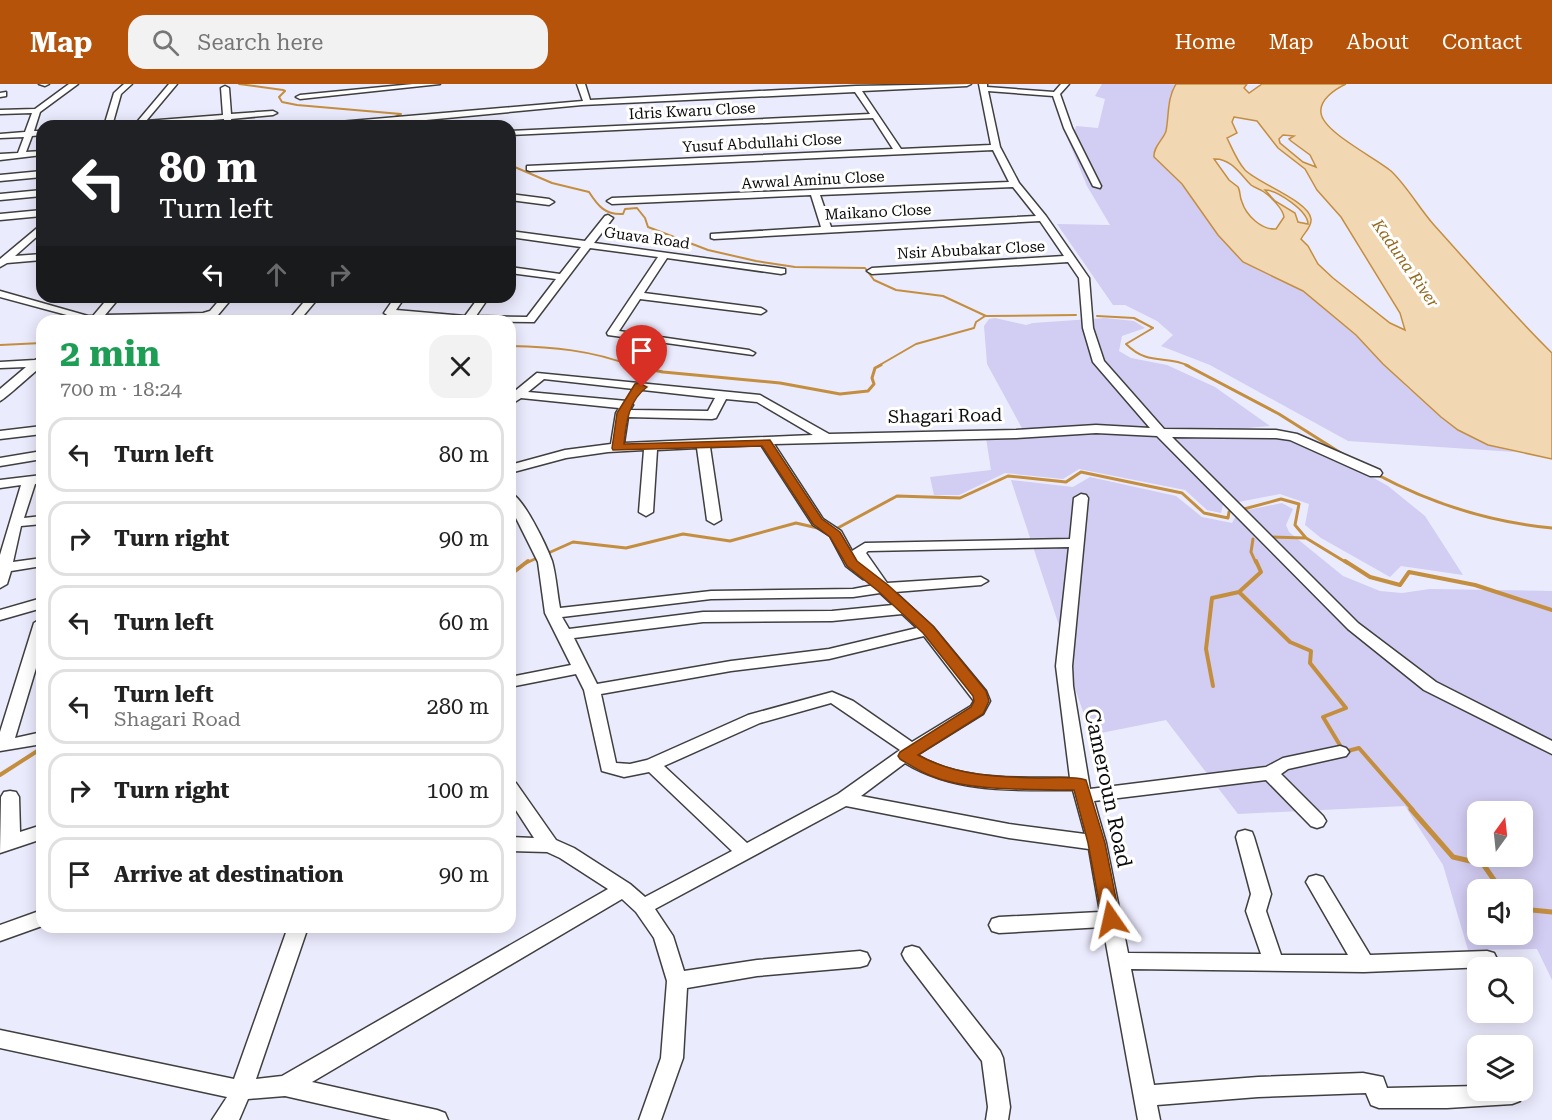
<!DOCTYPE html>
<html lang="en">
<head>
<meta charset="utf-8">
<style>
  body { margin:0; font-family:"Roboto Serif",serif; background:#f2f2f2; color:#222; height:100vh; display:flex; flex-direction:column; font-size:22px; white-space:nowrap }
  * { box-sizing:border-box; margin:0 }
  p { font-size:20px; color:#767676 }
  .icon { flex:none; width:33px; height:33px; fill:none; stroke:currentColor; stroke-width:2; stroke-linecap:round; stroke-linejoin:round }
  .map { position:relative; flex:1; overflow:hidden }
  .side { position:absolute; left:36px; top:231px; width:480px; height:618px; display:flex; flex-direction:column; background:#fff; border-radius:18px; box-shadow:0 3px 15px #0003 }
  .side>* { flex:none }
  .guide { position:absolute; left:36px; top:36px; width:480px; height:183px; border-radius:18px; box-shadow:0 3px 15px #0003; background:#202124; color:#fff; overflow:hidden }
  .needle { width:39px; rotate:15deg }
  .controls { position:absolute; left:1467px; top:717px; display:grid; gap:12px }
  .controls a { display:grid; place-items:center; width:66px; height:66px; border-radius:12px; background:#fff; box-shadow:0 3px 15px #0003; font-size:30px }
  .pin { position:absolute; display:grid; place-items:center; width:51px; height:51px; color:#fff; margin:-62px -26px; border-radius:50% 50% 50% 0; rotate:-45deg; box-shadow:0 0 6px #0007 }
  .pin .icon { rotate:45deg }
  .me { position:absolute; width:66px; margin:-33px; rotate:349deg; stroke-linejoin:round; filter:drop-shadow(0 0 4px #0008) }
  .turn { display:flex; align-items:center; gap:21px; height:126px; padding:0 24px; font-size:27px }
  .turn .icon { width:78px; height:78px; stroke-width:2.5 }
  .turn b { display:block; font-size:42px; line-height:51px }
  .lanes { display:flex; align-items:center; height:57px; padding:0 24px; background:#0003; justify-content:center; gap:30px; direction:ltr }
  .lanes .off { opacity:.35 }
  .round { display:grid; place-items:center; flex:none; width:63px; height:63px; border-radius:18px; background:#f2f2f2 }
  .summary { display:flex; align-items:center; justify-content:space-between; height:102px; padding:0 24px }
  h1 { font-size:36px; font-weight:700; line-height:45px; color:#1e9e55 }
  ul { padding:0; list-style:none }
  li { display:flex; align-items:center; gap:18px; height:75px; margin:0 12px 9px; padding:0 12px; border:3px solid #e0e0e0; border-radius:18px }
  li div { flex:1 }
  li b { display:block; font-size:22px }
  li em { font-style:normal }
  header { display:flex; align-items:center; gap:36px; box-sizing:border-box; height:84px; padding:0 30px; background:#b45309; color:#fff }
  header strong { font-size:28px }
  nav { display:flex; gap:33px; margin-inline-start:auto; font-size:21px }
  .search { width:420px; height:54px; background:#f2f2f2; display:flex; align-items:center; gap:15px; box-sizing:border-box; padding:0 21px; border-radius:18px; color:#767676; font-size:22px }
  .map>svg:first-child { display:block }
</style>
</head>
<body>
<header>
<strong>Map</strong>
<div class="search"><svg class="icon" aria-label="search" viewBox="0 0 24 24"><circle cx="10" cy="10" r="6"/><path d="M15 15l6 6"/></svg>Search here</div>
<nav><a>Home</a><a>Map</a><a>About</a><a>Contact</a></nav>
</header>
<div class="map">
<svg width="1552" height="1036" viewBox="0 0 1552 1036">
  <rect width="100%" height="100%" fill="#ebebfe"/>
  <!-- farmland -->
  <path fill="#d2cdf2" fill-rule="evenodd" d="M1102,0H1176L1169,18L1166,46L1154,68V73L1191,110L1218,151L1243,178L1295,202L1316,217L1356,251L1408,304L1458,346L1488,361L1515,368L1348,357L1210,281L1161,262L1173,251L1157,237L1125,221H1113L1057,140L1110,141L1087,102L1064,46H1075L1076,42L1098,44L1105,15L1095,12Z
    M995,234L1026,241L1033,239L1105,234L1134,237L1145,244L1122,252L1119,267L1131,274L1167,281L1215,303L1270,342L1213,347L1099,342L1023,346L987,280L984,242L989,235Z
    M1095,347L1286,353L1349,380L1388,402L1425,432L1463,491L1401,482L1390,493L1321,454L1305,441L1309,420L1280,410L1223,421L1221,429L1207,426L1185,406L1079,385L1063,395L1005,389L959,411H934L930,393L991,386L986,354Z
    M1090,393L1176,412L1202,433L1232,439L1238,428L1282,419L1293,425L1286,441L1289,448L1343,492L1380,507L1402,509L1430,505L1552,507V896L1537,865L1468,866L1443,781L1405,722L1238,730L1166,636L1091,651L1070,590V575L1011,396L1073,403ZM1478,728H1522V772H1478ZM1478,806H1522V850H1478Z"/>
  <!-- water -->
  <path fill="#f2d7b3" stroke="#c48e3f" stroke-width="1.5" fill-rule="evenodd" d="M1176,0H1247L1244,4L1249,9L1262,0H1346C1335,5 1319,16 1321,29C1323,48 1376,74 1391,87C1407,102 1419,124 1434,141C1473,184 1511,229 1552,269V375L1488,361L1458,346L1441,333L1383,280L1356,251L1303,207L1243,178L1218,151L1182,100L1154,73C1153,63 1163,56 1166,47C1169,32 1167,14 1176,0ZM1234,33L1257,37L1278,64L1305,85L1317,106L1341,133L1400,229L1405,246L1390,239L1333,194L1318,180L1308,162L1301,155C1304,149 1312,143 1311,135C1309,117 1259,100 1245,86C1237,77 1232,64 1227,54L1237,49L1232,38ZM1283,51L1294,52L1289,55L1291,57L1310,71L1316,83L1303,78L1280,59L1279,55ZM1214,75C1231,74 1241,91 1251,101C1255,104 1260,105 1264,108C1271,113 1283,125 1284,133L1276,145C1261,146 1246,131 1242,118C1239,112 1241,108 1238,103L1229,96ZM1265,106C1277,106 1308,127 1308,140L1298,138L1295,129L1275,117Z"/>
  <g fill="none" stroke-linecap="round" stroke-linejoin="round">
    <!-- stream-far3 -->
    <path stroke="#c48e3f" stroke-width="2" d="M239,0L283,6L285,7L279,13L282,18L297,21L401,30L391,35L387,42
      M510,81L552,99L589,108C598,122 605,131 623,130L625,125L637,124L645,134L648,143L708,166L756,177L795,183L865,184L874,196L896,206L943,212L986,232L1076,231
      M1097,232L1134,234L1153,244L1126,260C1149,283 1166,270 1189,282
      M0,261L42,259
      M510,262C552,263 592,266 632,282
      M878,282L916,260L974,244L976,238L985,232"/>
    <!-- stream-far2 -->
    <path stroke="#c48e3f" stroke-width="3" d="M628,281L663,288L780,299L840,310L868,307L874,300L872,294L875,284L881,281
      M1186,281L1279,330L1344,371
      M1376,390C1432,420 1489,438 1552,444
      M1244,425L1281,415L1299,420L1295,441L1306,454L1347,479
      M834,446L897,412L960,414L1008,392L1066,398L1081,388L1182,409L1204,429L1228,434L1229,428
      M1270,453L1306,454
      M1253,455L1251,468L1256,479
      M526,479L573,458L626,464L683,450L730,457L796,439L822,445"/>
    <!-- stream-far1 -->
    <path stroke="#c48e3f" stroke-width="4" d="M1345,477L1370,493L1400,501L1409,488L1475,501L1552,526
      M510,491L528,477
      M1239,508L1290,558L1311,567L1310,579L1346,624L1323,633L1344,668L1359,664L1413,726
      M1213,602L1206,565L1212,514L1239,508L1261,488L1256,477
      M0,691L42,664"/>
    <!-- stream -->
    <path stroke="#c48e3f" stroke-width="5" d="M1411,725L1453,773L1483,780L1501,806
      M1522,825L1552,828"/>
    <defs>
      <path id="minor" d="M39,0H49L45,2Z
        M69,0H78L40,28L34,47H42V51L32,52L26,68L42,67V71L0,76V70L18,69L24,53L0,54V50L25,48L32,29L0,30V26L35,25Z
        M124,0H132L121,10L112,42H104L114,9Z
        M169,0H177L146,37L223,31L221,4L225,2L229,4L231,30L273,27L277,29L273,31L231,35L232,42H224V35L144,42H112L137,38Z
        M413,0H440L300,15L296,13L300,11Z
        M577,0H585L590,16L856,2L971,0L967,2L862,7L901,65L991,61L979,0H987V3L1054,8L1061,0H1069L1060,10L1072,44L1101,102L1100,104L1093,102L1064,44L1053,12L988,7L1000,63L1019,99L1046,132L1089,194L1093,244L1104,277L1164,345L1276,346L1297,350L1380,386L1382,389L1380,392H1370L1290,356L1276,354L1172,353L1358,539L1436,598L1552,657V670L1424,606L1348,545L1157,352L1096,349L1016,354L774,360L823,435L841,447L852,467L865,459L1070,455L1074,414L1081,410L1086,411L1088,414L1072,582L1073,602L1090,705L1266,683L1283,674L1340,662L1346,664L1349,668L1346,672L1288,685L1281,690L1323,732L1326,737L1323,742L1317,744L1311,742L1266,696L1094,717L1106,759L1128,869L1261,870L1246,827L1251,810L1236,753L1238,748L1245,746L1252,748L1254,753L1271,810L1266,827L1281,871H1348L1306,798L1309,793L1316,791L1323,793L1370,871L1487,867L1494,869L1497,875L1494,881L1487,883L1364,888L1131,885L1154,1001L1258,993L1363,989L1383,993L1387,1004L1478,1002V1006H1522L1523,1010L1520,1017L1512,1020L1447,1024H1379L1371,1021L1366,1009L1258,1013L1157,1021L1160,1036H1138L1103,843L999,849L992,847L989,841L992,835L999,833L1100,828L1089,765L1009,754L846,722L655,825L673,852L684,887L757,876L860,867L867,869L870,875L867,881L860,883L757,892L687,904L683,974L661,1036H639L661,974L667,897L654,854L636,828L622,815L312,998L437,1026L445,1029L448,1036H391L285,1012L248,1015L239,1036H212L227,1013L0,964V946L234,995L288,843H308L256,995L282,992L608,805L560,774L547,768L510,767V753L534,754L510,717V697L516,699L556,756L574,764L630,800L645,813L732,767L649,688L624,693L602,687L584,606L576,590L510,603V593L571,581L545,529L538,478L510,422V409C523,412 547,463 552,477C556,491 557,508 560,524L711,507L853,505L874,501L870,496L863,495L846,482L830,452L813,441L761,361L710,363L721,436L714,440L707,436L697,364L657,366L653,428L646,432L639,428L644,366L608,368L566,374L510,389V381L565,366L611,360L616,329L619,324L521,314L510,321V307H515L537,289L760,311L829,350L1016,346L1096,341L1150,344L1093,278L1083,244L1079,194L1068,178L872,190L867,187L872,184L1064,172L1040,137L714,155L711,154V150L821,143L811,111L612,120L607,117L612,114L1009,98L993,66L530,87L527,86V82L893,65L873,34L510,51V47L870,30L855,8L582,21L363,42H312L316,40L583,17ZM1013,103L1036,132L831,143L820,111ZM544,295L715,314L708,327L630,326L633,321L627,317L528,308ZM726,315L757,318L813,351L624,359L628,333L712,335L716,334ZM1069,463L1056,582L1070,694C1019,693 963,698 917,671L983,630L990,617L986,607L933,543L895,508L981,501L988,497L981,493L887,499L866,469L868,467ZM880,509L893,521L832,527L703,528L569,545L562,533L711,515L853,513ZM902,530L917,544L829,565L731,577L597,600L574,554L703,538L832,537ZM924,552L974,617L971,622L912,658L853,617L832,608L748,631L647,676L630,680L616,679L601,610L731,587L829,575ZM831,619L900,666L838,710L747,759L664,682L760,639ZM905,679C956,710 1016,706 1073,706L1085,750L1009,740L861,712Z
        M6,8V12L0,13V9Z
        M42,87V93L0,97V91Z
        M42,106V112L0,116V110Z
        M510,110L549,115L554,118L549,121L510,116Z
        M42,126V132L0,136V130Z
        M608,131L613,134L594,159L785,185V189L781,190L667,174L644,209L761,224L766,227L761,230L640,215L619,247L749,266L755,269L753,271L608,251L607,249L658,173L590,164L534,238L452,237L389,232L384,229L395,213H405L396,226L465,232L479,213H489L476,232L527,233L556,195L510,189V183L560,190L581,163L510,153V147L585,157L605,132Z
        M42,140V148L15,172L42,170V176L7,179L0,183V175Z
        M0,207L88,232H93L109,213H120L105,231L203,229L210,227L222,213H233L218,231L204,235L78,237V234L0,213Z
        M308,213H319L299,237H288Z
        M42,273V282C34,288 5,315 0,317V305L26,283L0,284V278L35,276Z
        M42,342V350L0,355V347Z
        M42,367V375L0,382V374Z
        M42,391V399L35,400L24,434L42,432V440L21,442L13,478L42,474V482L11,487L7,500L0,504V471L21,401L0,404V396Z
        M42,514V524L0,536V526Z
        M42,534V564L15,654L42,648V660L0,667V648L34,539Z
        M10,707L16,708L19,713L20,748L42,741V755L0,769L1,713L4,708Z
        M42,826V842L0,857V841Z
        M912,862L919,864L1000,967L1003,974L1010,1023L1008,1036H986L988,1023L982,977L905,876L902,870L905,864Z"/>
    </defs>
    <!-- minor casing -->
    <use href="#minor" stroke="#3f3f3f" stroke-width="3"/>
    <!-- minor -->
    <use href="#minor" fill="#fff" fill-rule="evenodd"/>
  </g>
  <!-- route -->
  <path fill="#b45309" stroke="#753606" stroke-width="1.5" d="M639,299L647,303C629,316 626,338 624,360L770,356L822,435L840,448L857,477L888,501L933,542L986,607L989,617L983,630L918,671C956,692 997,693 1040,694C1054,694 1072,692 1086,696L1105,759L1120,835L1118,840L1111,842L1105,840L1102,835L1088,759L1074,706C1031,705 968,708 929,691C919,687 910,681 900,675L898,672L900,668L971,623L974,617L973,612L923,549L878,507L847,482L830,453L813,440L762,362L613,366L612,364L617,329L635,300Z"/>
  <g text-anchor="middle" stroke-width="6" stroke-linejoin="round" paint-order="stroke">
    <!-- far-street labels -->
    <g font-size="15" fill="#0c0c0c" stroke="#fff">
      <text transform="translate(692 27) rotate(-3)" y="5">Idris Kwaru Close</text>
      <text transform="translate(762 59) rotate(-3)" y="5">Yusuf Abdullahi Close</text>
      <text transform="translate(813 96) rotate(-3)" y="5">Awwal Aminu Close</text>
      <text transform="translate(878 128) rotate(-3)" y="5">Maikano Close</text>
      <text transform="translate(647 154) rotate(8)" y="5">Guava Road</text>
      <text transform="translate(971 166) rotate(-3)" y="5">Nsir Abubakar Close</text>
    </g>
    <!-- far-water labels -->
    <g font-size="16" font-style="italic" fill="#94691e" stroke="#fff">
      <text transform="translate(1406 179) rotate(55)" y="6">Kaduna River</text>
    </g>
    <!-- street labels -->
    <g font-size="18" fill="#0c0c0c" stroke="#fff">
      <text transform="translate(945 332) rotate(-1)" y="6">Shagari Road</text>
    </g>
    <!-- near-street labels -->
    <g font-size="21" fill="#0c0c0c" stroke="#fff">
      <text transform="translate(1108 704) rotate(78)" y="7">Cameroun Road</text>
    </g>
  </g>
</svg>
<div class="controls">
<a><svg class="needle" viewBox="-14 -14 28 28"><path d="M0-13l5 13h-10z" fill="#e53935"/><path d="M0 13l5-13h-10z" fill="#767676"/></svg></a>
<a><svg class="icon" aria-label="sound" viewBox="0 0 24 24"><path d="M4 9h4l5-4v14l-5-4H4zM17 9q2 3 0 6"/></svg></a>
<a><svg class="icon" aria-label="search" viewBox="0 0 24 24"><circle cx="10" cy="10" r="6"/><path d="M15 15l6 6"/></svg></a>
<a><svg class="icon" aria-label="layers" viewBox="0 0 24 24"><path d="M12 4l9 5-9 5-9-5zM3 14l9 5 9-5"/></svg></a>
</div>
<div class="pin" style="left:642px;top:303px;background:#d93025"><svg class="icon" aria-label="arrive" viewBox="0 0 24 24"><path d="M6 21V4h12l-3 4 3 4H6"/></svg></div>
<svg class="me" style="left:1111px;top:835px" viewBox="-20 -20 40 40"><path d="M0-17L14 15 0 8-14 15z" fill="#b45309" stroke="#fff" stroke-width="4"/></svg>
<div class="guide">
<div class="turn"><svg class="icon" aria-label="left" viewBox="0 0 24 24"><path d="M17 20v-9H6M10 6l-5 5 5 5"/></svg><div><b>80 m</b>Turn left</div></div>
<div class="lanes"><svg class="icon" aria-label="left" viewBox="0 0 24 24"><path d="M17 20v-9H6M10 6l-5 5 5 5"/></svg><svg class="icon off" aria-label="ahead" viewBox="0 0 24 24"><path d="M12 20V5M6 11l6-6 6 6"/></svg><svg class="icon off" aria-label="right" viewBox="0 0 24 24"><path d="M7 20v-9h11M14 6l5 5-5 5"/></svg></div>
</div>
<section class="side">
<div class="summary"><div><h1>2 min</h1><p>700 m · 18:24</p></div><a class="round"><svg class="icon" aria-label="close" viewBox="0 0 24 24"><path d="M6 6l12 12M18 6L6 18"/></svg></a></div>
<ul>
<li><svg class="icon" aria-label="left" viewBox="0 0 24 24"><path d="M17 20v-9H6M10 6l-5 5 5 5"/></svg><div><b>Turn left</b></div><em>80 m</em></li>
<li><svg class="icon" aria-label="right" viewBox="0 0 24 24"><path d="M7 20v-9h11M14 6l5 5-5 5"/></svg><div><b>Turn right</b></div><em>90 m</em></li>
<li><svg class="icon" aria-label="left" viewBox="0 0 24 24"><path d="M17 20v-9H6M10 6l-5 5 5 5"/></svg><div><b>Turn left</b></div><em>60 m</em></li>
<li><svg class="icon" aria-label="left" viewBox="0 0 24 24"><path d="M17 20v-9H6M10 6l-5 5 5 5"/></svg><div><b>Turn left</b><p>Shagari Road</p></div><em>280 m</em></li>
<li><svg class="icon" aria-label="right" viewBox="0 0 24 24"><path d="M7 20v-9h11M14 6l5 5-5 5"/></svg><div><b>Turn right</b></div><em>100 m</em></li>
<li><svg class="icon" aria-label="arrive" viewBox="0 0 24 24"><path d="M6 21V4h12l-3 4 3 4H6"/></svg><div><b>Arrive at destination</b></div><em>90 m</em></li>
</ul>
</section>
</div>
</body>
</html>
